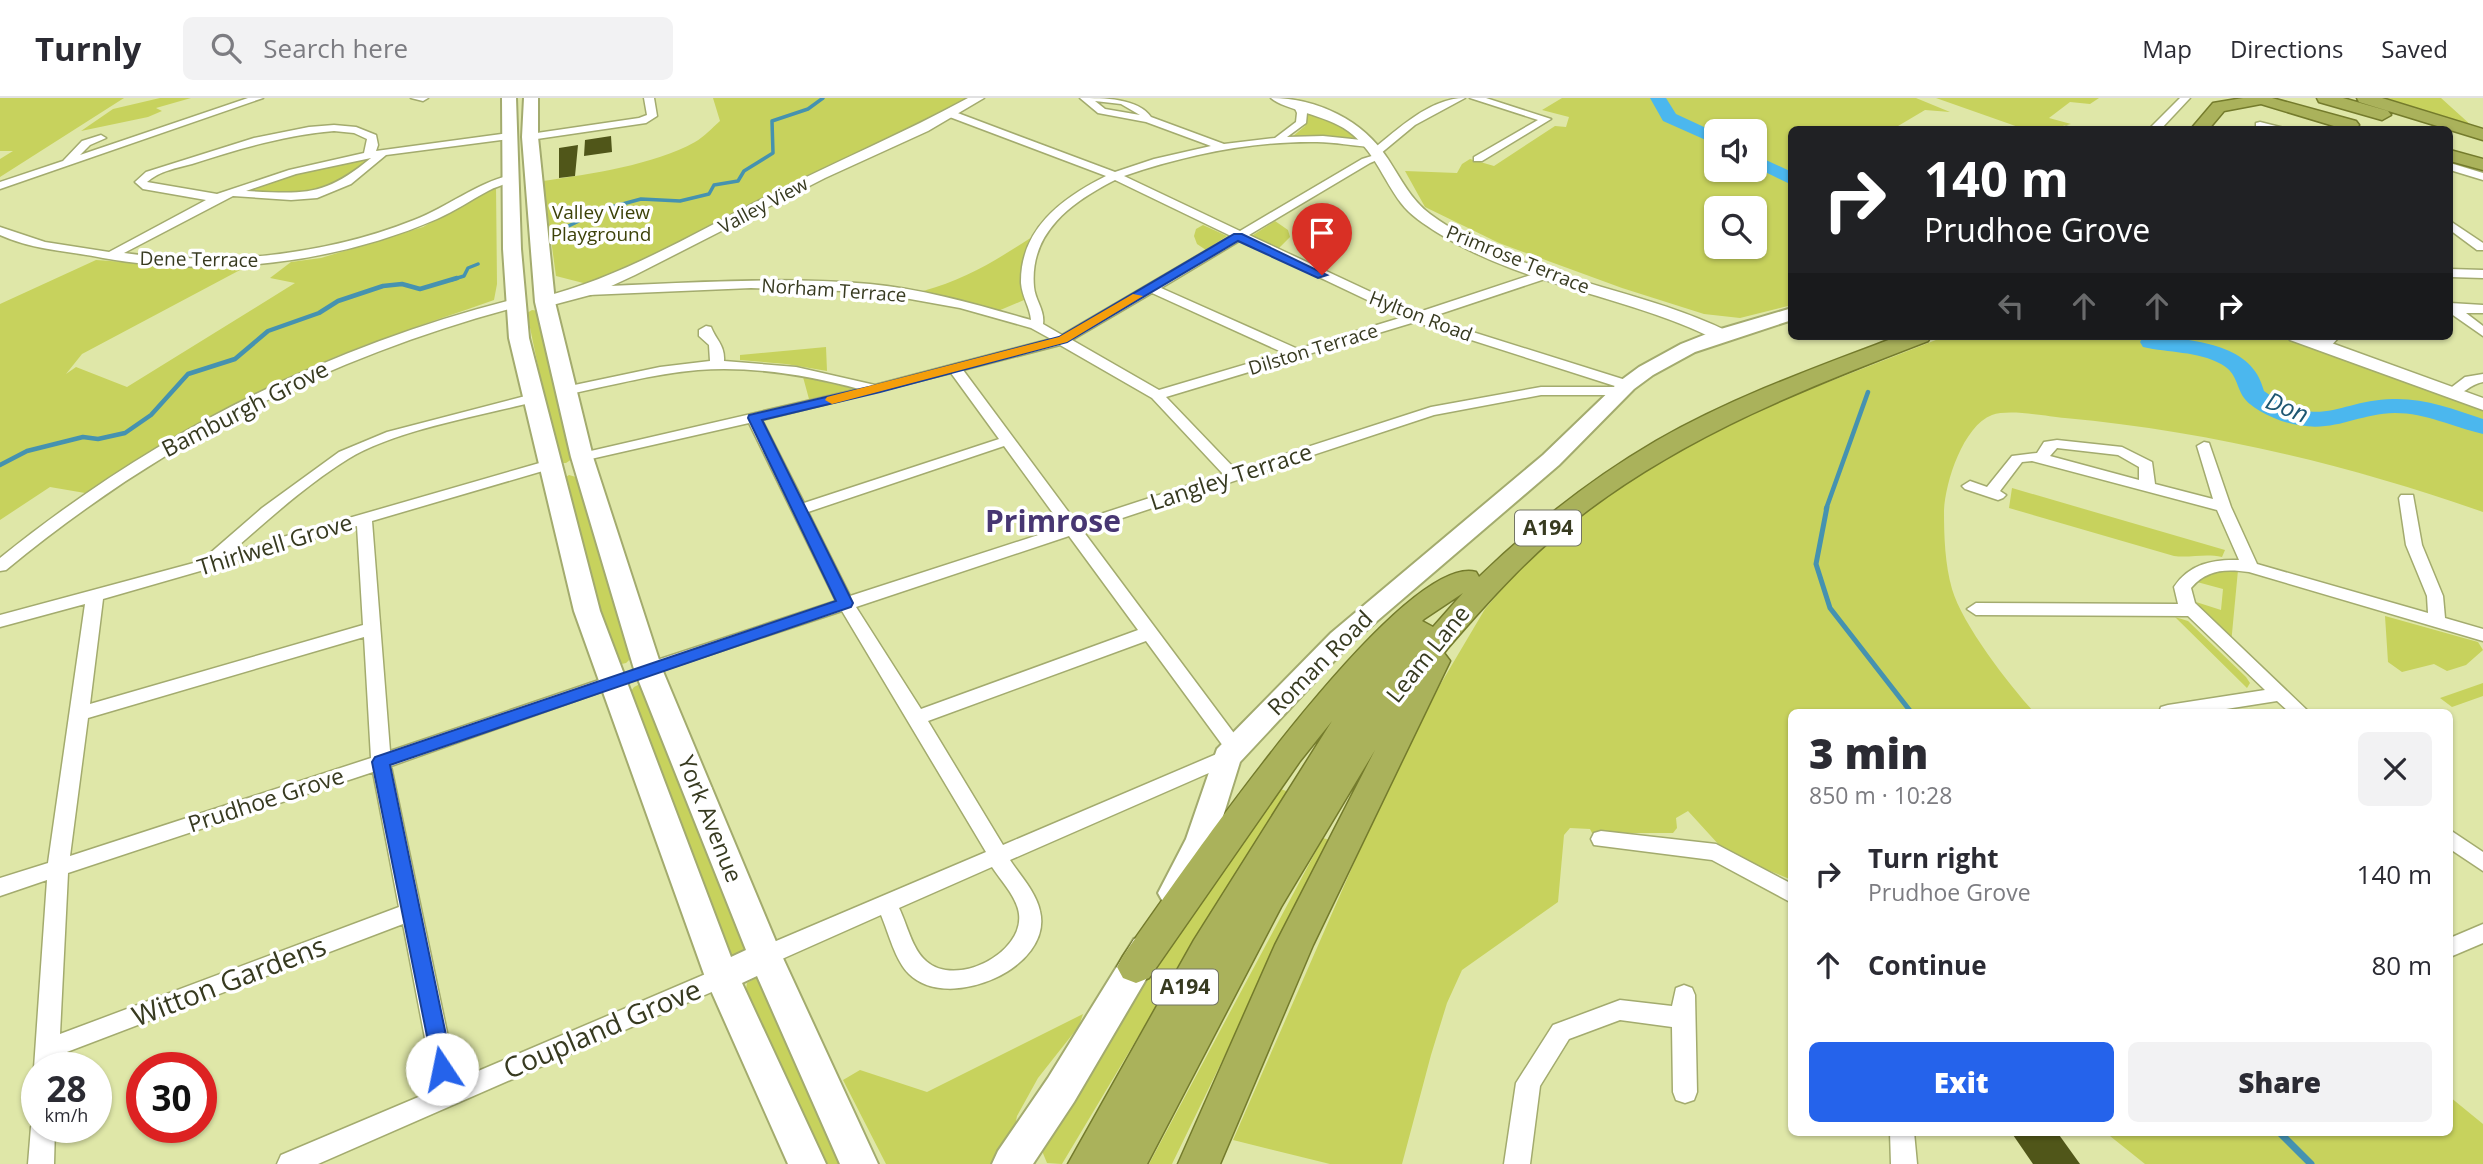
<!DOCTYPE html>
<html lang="en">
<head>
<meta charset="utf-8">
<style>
  body { margin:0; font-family:"Open Sans",sans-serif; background:#f2f2f3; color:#2b2b33; height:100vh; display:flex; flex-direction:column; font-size:26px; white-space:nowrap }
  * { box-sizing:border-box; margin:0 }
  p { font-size:23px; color:#7c7c81 }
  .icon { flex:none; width:38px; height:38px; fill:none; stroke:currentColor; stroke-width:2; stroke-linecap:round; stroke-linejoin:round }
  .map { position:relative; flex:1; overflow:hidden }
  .drawer { position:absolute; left:1788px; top:611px; width:665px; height:427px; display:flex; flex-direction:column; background:#fff; border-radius:10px; box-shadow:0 2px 5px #0004 }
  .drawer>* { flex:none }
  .hud { position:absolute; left:1788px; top:28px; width:665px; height:214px; border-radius:10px; box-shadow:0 2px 5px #0004; background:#202124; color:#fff; overflow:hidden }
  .buttons { position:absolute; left:1704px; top:21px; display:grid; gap:14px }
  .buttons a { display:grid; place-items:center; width:63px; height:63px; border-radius:10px; background:#fff; box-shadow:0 2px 5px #0004; font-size:35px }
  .speed { position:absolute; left:21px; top:954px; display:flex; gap:14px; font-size:35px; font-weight:700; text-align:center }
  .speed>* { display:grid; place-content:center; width:91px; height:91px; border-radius:50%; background:#fff; box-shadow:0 2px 5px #0004; line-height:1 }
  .speed small { font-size:18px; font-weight:400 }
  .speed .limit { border:10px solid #d22; background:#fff; color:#111 }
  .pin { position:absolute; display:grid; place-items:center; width:60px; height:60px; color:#fff; margin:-72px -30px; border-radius:50% 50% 50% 0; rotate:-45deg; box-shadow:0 0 7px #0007 }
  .pin .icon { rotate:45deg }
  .me { position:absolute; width:77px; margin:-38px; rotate:349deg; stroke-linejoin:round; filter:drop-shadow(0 0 5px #0008) }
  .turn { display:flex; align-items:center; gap:24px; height:147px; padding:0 21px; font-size:32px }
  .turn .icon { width:91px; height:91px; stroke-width:2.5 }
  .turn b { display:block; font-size:49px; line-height:60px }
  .lanes { display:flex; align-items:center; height:66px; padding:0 21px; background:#0003; justify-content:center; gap:35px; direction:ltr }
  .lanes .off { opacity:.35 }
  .round { display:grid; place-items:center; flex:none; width:74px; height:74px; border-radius:10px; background:#f2f2f3 }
  .head { display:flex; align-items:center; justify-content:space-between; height:119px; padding:0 21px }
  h1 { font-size:42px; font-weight:800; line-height:52px }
  .cta { display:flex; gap:14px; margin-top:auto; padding:14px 21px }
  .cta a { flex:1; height:80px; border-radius:10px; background:#2563eb; color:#fff; font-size:28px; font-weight:800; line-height:80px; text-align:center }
  .cta a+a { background:#f2f2f3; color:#2b2b33 }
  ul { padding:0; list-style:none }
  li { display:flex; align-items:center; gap:21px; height:91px; padding:0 21px }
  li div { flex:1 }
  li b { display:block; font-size:26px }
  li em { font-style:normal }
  header { display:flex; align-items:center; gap:42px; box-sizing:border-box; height:98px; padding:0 35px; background:#fff; border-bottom:2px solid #e1e1e2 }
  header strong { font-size:33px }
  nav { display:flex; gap:38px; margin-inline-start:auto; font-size:24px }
  .search { width:490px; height:63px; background:#f2f2f3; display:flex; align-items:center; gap:18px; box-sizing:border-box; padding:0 24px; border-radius:10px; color:#7c7c81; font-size:26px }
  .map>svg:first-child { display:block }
</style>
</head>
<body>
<header>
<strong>Turnly</strong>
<div class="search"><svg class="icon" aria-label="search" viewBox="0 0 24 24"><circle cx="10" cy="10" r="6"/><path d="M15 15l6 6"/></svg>Search here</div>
<nav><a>Map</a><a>Directions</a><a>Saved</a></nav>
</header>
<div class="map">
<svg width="2483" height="1066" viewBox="0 0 2483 1066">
  <rect width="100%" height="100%" fill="#dfe7a8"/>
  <!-- green -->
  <path fill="#c7d25d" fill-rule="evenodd" d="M0,0H124L0,79V61L13,53H0Z
    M160,0H191L156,10L162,13L148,19L81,33L113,11Z
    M713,0H967L946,14L591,187L556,178L543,83C590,76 654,67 695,44C704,39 712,30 720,23Z
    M1562,0H1916L1950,14L1925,12L1893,31L1792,32V207L1740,220L1704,216L1622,190L1499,145L1425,109L1405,73L1457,75L1462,66L1470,61L1494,68L1555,28L1566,29L1569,19L1542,12ZM1717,33H1755V72H1717ZM1717,110H1755V149H1717Z
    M1936,0H2099L2090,6L2070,4L2049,20L2071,26L2050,31H2024Z
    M2381,0H2441L2472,28Z
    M1309,13L1347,32L1361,42L1323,37L1292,39L1305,28Z
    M373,58L341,85L302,95L246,93L294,76Z
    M496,87L497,186L494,202C426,226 355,248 289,279C218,313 152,354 85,395L50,389L0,422V206L96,162L240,172L82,256L66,276L76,269L127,289L295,185L270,180L291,164L321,160L423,129Z
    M1275,123L1288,132L1290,139L1277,152L1250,139Z
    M1203,127L1227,138L1206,152L1197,146L1194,138L1196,131Z
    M1032,139C1023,160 1021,180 1024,202L998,213L923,193C966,181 995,163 1032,139Z
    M532,212L539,213L572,361L566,365H558L527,215Z
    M1946,238H2283L2483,308V414C2349,367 2207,333 2065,320C2046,318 2009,311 1992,317C1963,328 1945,385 1944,413C1944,439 1945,466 1952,491C1962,526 2009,587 2034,614H1792V782L1736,759L1720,748L1688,713L1676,720L1677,730L1673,735H1592L1590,731L1570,730L1564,737L1558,804L1462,872L1447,905L1431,957L1402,1066H1330L1233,1042L1382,701L1440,587L1485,511L1514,477L1566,426L1639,376L1729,323Z
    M826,249L827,273L786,266L740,262V257Z
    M803,279L855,291L809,301Z
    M569,377L576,379L632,559L626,565L617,567L563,381Z
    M2012,390L2225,452L2222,459C2205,455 2191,460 2174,458L2009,410Z
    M2238,472L2231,546L2196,504L2221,512L2223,491L2197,484C2207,474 2225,472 2238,472Z
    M2385,518L2478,544L2483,552L2466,567L2447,573L2434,566L2402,574L2388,564Z
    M2175,519L2188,523L2246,579L2250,585L2247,590Z
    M2483,585V598L2452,609L2440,600Z
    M638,587L646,589L747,854L744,858L732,857L729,852L629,596L634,589Z
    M1278,690L1289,694L1254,745L1062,1066L1047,1065L1040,1048L1194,808Z
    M1323,740L1336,744L1257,891L1172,1066H1149Z
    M758,879L846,1066H818L746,891L747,885Z
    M1083,916L1079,928L1038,980L1017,1018L1011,1049L996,1066H886L843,982L860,972L927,994Z
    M2450,999L2483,1026V1066H2145L2105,1034H2450Z"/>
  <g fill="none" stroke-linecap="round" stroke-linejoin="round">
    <!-- stream-far3 -->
    <path stroke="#4592b0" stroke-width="3.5" d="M558,133L604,111L641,101L680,103L709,96L714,87L738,83L744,73L773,55L772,23L808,11L823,0
      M451,182L464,178L468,170L478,166"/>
    <!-- stream-far2 -->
    <path stroke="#4592b0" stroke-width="4.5" d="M0,367L27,353L83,339L98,341L125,335L151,317L188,276L235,261L268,233L319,215L338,203L383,188L402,186L420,191L457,180
      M1826,411L1868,294"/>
    <!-- stream-far1 -->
    <path stroke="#4592b0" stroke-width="5" d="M1827,409L1816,466L1830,510L1911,614"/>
    <!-- stream -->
    <path stroke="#4592b0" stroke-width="7" d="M2279,1034L2311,1066"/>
    <!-- river -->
    <path fill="#4bb7ee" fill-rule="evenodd" d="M1650,0H1666L1676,16L1717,35V47L1663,23Z
      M1755,57L1792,74V87L1755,69Z
      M2157,238C2197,243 2253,246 2264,293C2319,334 2338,302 2393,301C2424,300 2454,311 2483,321V336C2453,329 2426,315 2395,315C2353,316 2332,338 2285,324C2272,320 2247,309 2241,295C2235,282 2235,274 2221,266C2197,253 2169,255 2143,249L2140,244L2143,239Z"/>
  </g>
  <!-- building -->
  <path fill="#505619" d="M611,38L612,54L584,58L585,42Z
    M578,47L575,78L559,80V50Z
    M2011,1034H2057L2080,1066H2033Z"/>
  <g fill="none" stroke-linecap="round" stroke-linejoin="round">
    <defs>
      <path id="minor" d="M248,0H263L0,91V84L63,63L82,43L101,37L106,40L90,47L80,57Z
        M411,0H428L423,3Z
        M644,0H654L657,18L646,25L530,42L525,39L530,36L639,20L647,17Z
        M1080,0C1104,0 1138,0 1151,19L1224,46L1275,40L1296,24L1297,15L1293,6L1298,3L1302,4L1307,15L1306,25L1287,39L1323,38L1371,43L1376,46L1371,49C1353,48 1335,44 1317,44C1251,43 1186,57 1124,78L1240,133L1362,61L1375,57L1371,54L1372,52C1398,31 1430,0 1465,0L1415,27L1380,56L1384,59L1370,65L1249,137L1416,215L1543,173H1551V179L1428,220L1632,284L1634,287L1627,291L1626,296L1621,297H1541L1434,317L1083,433L1242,646L1245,651L1242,656L1236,658L1234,664L1010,762C1020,777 1036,794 1040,813C1054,870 948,915 909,876C895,862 889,836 881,817L773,865L765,867L757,865L754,858L757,851L986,754L842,513L648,577L642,575L639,571L642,567L836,503L749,325L582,363L575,359L582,355L859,291C807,277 752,268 698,272C653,276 609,288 565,297L558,293L565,289L660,269L710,263L709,247L699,238V232L706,228L711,229C716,242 725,247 724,263L796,269L875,287L1051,241L1031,230L960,210L871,194L751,190L588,197L582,193L588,189C682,185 776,178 870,186C924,191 978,207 1031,222C1030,209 1022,199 1021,185C1020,131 1062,100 1106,78L947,18V14H955L1115,74L1154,61L1211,48L1146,24L1098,15ZM1095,3L1121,6L1140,17L1105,11ZM1115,82L1231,138L1062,237L1043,226C1045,212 1035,202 1034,189C1029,134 1072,104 1115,82ZM1241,142L1403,219L1298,251L1161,190ZM1152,195L1284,255L1159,292L1072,242ZM1415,224L1618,289H1541L1431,309L1236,372L1166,299ZM1060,247L1152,300L1223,376L1076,424L963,272ZM951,275L999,341L804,405L762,322ZM1004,348L1063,429L850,498L808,414ZM1069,438L1138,532L921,611L856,509ZM1146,543L1226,652L1003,747L928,623ZM992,769C1001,783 1017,799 1019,816C1024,855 956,890 926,863C912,851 907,826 899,810Z
        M1470,0H1486L1551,21L1482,63H1474V59L1538,22Z
        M2180,0H2190L2160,32H2148Z
        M2260,24L2284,30L2285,32L2256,29V25Z
        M334,27L356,29L376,37L378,47L376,53L509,35L514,38L509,41L386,57L351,86L317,100L291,102L233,98L124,155C221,168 323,158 414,122C448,109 476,85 511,77L516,80C509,86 497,88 488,93C471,102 455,113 437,121C336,165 212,180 103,160C68,153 33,152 0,137V129L45,144L109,154L206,102L143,91L135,84L146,74L254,40L309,29ZM334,33L354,35L367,41L364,55L289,72L217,96L147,84C160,73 176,70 192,66C239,51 285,37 334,33ZM371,60C324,99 304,96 246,93L296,76Z
        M2066,29L2082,32H2061Z
        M2450,65L2483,75V82L2450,72Z
        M2450,123L2483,145V152H2477L2450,132Z
        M2450,171L2483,172V180L2450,179Z
        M515,201L521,205L520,208C327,259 160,345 6,472L0,473V460C152,337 325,249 515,201Z
        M2450,205L2483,207V215H2466L2483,228V238L2450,215Z
        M2325,238H2340L2328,251H2318L2316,248Z
        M2483,276V284C2469,286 2460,301 2446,298L2444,295L2465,279Z
        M533,296L540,300L538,303C483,317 395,332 348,361C306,387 268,422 231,454L543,364H553L556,367L553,370L372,423L390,653L605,580H617L620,584L617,588L391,668L457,982L722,869L730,872L733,879L730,886L318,1066H277L281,1057L435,992L403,826L59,957L58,970H37V976L34,970L47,782L0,798V780L48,765L85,506L0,529V517L201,463L262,410L339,354L387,334ZM357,428L363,527L90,606L103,501ZM364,539L371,660L70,758L88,620ZM373,674L399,809L60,936L68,775Z
        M2057,342L2122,349L2152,364L2155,386L2213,401L2197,348L2204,344L2209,345L2231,409L2257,466L2428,515L2427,498L2406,447L2399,400L2401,397H2413L2422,447L2443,498L2445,520L2483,531V543L2249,474C2226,471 2207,471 2191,490L2195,505L2309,614H2289L2277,603L2207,614H2159L2161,609L2168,607L2265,592L2188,518L1976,517L1967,511L1976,505L2178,506L2174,489C2189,466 2213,461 2239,462L2217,412L2032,363L2022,364L2000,393L2006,397L2003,400L1998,402L1965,391L1962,388L1970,383L1987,389L2012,358L2037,355L2044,344ZM2057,350L2118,357L2139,369V382L2050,358Z
        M2450,732L2483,754V773L2450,751Z
        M1601,733L1716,746L1792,786V805L1712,762L1594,747L1591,741L1594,735Z
        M2483,826V845L2450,859V840Z
        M1684,887L1692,890L1695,897L1697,994L1694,1002L1685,1005L1676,1002L1673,994L1672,929L1620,922L1569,941L1540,988L1530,1066H1504L1516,985L1553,927L1620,902L1672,908L1676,890Z
        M37,1020V1029H55L54,1066H28L31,1029Z
        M1890,1034H1914L1917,1066H1891Z"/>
      <path id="tertiary" d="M968,0H984L928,33L825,80L635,177L594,196L545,209L537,204L539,200C621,180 696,134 772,96C837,63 904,35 968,0Z
        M1271,0C1317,0 1363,22 1388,61C1401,81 1411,102 1430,116C1517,180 1632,187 1727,233L1730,237L1721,242L1715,241C1626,197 1523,188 1438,135C1424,126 1411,118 1401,105C1383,81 1373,51 1348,33C1326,17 1285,12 1271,0Z
        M2287,238H2312L2483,300V312L2290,242Z"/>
      <path id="secondary" d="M502,0H516L521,151L529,240L600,513L731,859L746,852L634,571L571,359L535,204L522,39L524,0H538V39L555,204L593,359L662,571L782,858L878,1066H840L757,878L742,885L826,1066H788L705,879L574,513L509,240L503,151Z
        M1792,210V222L1695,254L1653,277L1634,291L1559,367L1349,547L1240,664L1216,741L1185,804L1174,808L1163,804L1158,795L1186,741L1217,651L1331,535L1543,357L1620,283L1639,269L1681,246L1714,233Z
        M1146,837L1158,841L1163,851L1158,861L1074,1004L1033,1066H992L998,1053L1048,980L1134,841Z"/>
      <path id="trunk" d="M2243,0H2272L2356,23L2359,27L2356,31L2347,32L2261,6L2224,13L2208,32H2190L2213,5Z
        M2317,0H2343L2388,13L2391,17L2382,22L2319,4Z
        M2357,0H2382L2483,31V42L2359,4Z
        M2450,52L2483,61V72L2450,63Z
        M1899,238H1931L1928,243C1808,289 1691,335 1587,413C1534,452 1490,501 1447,551L1444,555L1450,563L1313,847L1220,1066H1178L1275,847L1375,652L1281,809L1147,1066H1068L1194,842L1332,623L1300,663L1149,880L1136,885L1123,880L1117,869L1123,858C1169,793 1399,453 1476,474L1479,479C1533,427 1591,381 1656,343C1733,299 1817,269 1899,238ZM1463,495L1433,529L1422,523L1424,521Z"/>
    </defs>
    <!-- minor casing -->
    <use href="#minor" stroke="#a3ab6e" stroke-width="3"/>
    <!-- tertiary casing -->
    <use href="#tertiary" stroke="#a3ab6e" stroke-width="3"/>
    <!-- secondary casing -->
    <use href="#secondary" stroke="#a3ab6e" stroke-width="4"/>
    <!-- trunk casing -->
    <use href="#trunk" stroke="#747b2c" stroke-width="3"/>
    <!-- minor -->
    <use href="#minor" fill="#fff" fill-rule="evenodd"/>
    <!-- tertiary -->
    <use href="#tertiary" fill="#fff" fill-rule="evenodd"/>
    <!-- secondary -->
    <use href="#secondary" fill="#fff" fill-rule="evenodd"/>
    <!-- trunk -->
    <use href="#trunk" fill="#aab25b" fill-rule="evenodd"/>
  </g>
  <!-- route -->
  <path fill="#2563eb" stroke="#184099" stroke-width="2" d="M1234,136H1242L1327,177L1318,180L1238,143L1067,244L880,294L762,322L853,505L851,509L390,667L453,971L450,978L442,981L435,978L372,664L375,659L836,503L748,320L749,317L873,288L1059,239Z"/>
  <!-- slow -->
  <path fill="#f59e0b" d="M1133,196L1143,198L1067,244L832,306L825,302L827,299L1059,239Z"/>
  <g text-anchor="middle" stroke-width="7" stroke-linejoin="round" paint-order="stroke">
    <!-- far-street labels -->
    <g font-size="19" fill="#373a20" stroke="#fff">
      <text transform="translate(763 107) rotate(-28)" y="7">Valley View</text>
      <text transform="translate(199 161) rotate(1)" y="7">Dene Terrace</text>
      <text transform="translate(1518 161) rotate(22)" y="7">Primrose Terrace</text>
      <text transform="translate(834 192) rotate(4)" y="7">Norham Terrace</text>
      <text transform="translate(1421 218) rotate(21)" y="7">Hylton Road</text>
      <text transform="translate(1313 251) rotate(-17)" y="7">Dilston Terrace</text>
    </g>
    <!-- far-park labels -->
    <g font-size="19" fill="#3d4209" stroke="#fff">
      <text x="601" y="121">Valley View<tspan x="601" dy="22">Playground</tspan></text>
    </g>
    <!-- shield labels -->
    <g fill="#fff" stroke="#737563" stroke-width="2">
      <rect x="1515" y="412.5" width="66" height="35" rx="5"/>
      <rect x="1152" y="871.5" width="66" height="35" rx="5"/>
    </g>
    <g font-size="21" font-weight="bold" fill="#373a20">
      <text x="1548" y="437">A194</text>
      <text x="1185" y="896">A194</text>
    </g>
    <!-- street labels -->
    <g font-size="23" fill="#373a20" stroke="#fff">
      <text transform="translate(245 311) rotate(-27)" y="8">Bamburgh Grove</text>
      <text transform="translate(1231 379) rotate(-18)" y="8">Langley Terrace</text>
      <text transform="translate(275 447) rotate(-17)" y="8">Thirlwell Grove</text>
      <text transform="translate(1428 556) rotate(-51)" y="8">Leam Lane</text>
      <text transform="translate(1320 565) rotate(-45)" y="8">Roman Road</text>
      <text transform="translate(266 702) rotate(-18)" y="8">Prudhoe Grove</text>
      <text transform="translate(710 721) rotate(68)" y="8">York Avenue</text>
    </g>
    <!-- water labels -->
    <g font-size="24" font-style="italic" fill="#1d5672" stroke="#fff">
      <text transform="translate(2287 310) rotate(22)" y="8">Don</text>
    </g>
    <!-- near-street labels -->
    <g font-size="28" fill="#373a20" stroke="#fff">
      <text transform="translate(229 883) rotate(-21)" y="10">Witton Gardens</text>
      <text transform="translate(602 931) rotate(-23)" y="10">Coupland Grove</text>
    </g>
    <!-- district labels -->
    <g font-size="30" font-weight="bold" fill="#473672" stroke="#fff">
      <text x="1053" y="434">Primrose</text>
    </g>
  </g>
</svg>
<div class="buttons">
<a><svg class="icon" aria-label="sound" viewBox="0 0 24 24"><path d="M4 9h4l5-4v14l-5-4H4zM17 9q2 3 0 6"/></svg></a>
<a><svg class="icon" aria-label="search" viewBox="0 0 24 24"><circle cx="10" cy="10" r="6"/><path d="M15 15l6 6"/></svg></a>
</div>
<div class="speed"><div>28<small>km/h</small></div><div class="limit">30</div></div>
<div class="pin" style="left:1322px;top:177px;background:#d93025"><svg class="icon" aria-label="arrive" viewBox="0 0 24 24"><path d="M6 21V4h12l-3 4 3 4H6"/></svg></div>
<svg class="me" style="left:442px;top:971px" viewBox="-20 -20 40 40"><circle r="19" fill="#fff"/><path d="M0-13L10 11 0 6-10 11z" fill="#2563eb"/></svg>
<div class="hud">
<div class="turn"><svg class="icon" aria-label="right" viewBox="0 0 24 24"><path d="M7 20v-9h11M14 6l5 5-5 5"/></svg><div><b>140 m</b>Prudhoe Grove</div></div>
<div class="lanes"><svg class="icon off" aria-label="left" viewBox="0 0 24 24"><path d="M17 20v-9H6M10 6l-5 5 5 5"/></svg><svg class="icon off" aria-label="ahead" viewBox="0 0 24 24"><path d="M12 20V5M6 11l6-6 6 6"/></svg><svg class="icon off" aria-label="ahead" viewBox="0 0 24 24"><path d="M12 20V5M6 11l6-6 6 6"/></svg><svg class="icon" aria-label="right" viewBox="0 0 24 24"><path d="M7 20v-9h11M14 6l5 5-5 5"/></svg></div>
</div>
<section class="drawer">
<div class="head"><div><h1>3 min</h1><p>850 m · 10:28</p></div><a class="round"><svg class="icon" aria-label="close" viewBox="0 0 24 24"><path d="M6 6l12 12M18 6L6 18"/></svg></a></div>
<ul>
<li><svg class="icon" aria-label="right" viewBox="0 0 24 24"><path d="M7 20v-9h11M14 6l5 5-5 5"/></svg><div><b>Turn right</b><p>Prudhoe Grove</p></div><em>140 m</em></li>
<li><svg class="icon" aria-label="ahead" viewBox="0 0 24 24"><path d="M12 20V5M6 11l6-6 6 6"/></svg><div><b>Continue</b></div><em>80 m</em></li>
</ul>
<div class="cta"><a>Exit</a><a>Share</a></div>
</section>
</div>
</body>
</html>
